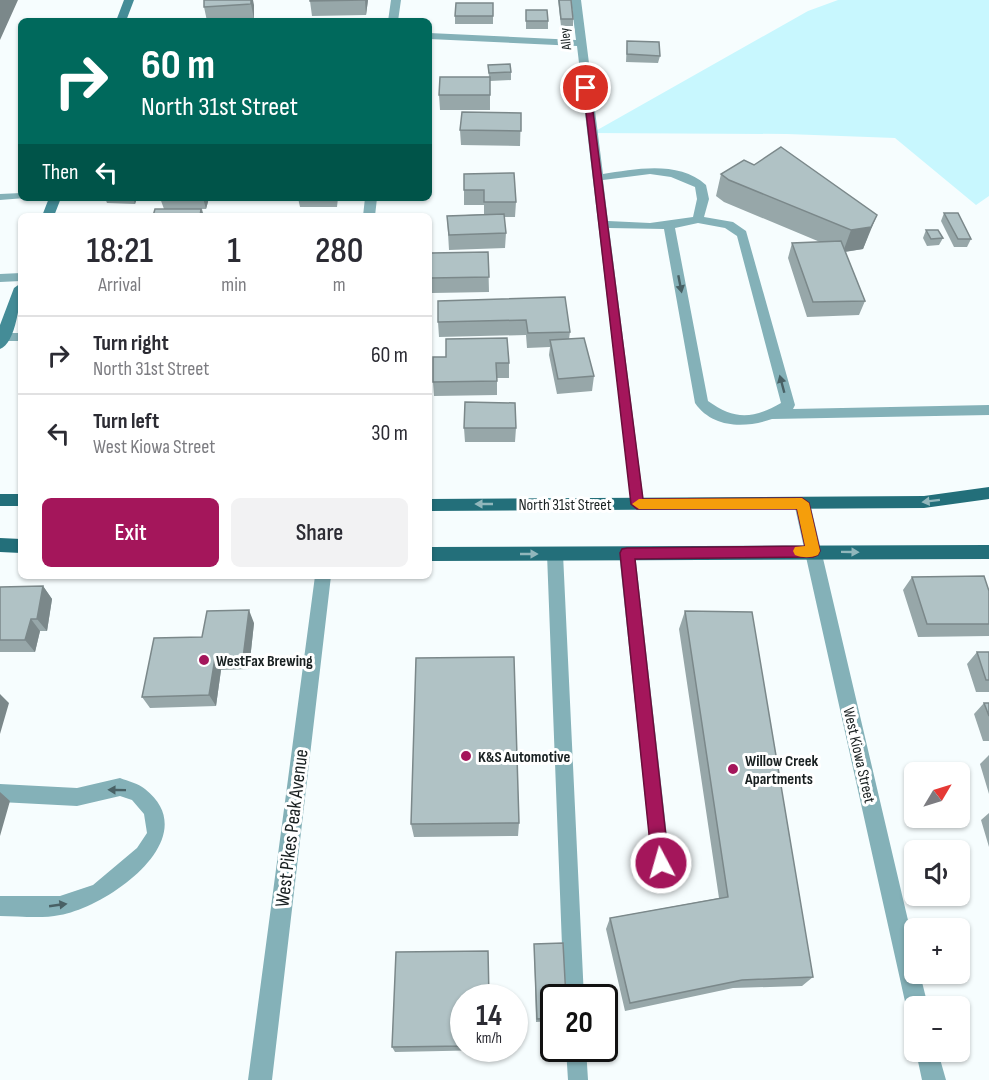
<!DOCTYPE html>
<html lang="en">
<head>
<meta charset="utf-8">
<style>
  body { margin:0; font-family:"Sofia Sans Condensed",sans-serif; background:#f2f2f3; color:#2b2b33; height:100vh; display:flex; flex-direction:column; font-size:22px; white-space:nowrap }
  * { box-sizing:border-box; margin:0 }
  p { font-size:20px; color:#7c7c81 }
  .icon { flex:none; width:33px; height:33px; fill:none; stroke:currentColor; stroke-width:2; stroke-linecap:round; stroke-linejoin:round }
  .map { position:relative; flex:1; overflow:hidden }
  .side { position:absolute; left:18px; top:213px; width:414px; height:366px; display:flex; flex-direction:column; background:#fff; border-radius:9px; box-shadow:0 2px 4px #0004 }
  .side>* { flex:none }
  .hud { position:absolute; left:18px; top:18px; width:414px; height:183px; border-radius:9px; box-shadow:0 2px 4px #0004; background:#00695c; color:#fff; overflow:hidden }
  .needle { width:39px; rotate:52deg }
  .controls { position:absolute; left:904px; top:762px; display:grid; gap:12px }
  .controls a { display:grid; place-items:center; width:66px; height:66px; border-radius:9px; background:#fff; box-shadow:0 2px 4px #0004; font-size:30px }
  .speed { position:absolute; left:450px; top:984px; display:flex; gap:12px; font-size:30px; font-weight:700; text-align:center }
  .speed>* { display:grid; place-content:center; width:78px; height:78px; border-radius:50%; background:#fff; box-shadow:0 2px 4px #0004; line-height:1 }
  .speed small { font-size:15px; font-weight:400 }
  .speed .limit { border:3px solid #111; border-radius:9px; background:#fff; color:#111 }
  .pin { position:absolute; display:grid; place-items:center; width:51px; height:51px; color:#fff; margin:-26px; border:3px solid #fff; border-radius:50%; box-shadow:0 2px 6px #0007 }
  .me { position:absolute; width:66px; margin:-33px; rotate:354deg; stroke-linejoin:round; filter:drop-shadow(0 0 4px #0008) }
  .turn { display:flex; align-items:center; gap:21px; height:126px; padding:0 24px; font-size:27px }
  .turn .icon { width:78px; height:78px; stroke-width:2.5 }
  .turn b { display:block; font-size:42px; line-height:51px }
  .then { display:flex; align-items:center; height:57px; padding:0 24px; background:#0003; gap:12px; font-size:22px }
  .eta { display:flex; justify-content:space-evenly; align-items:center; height:102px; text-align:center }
  .eta b { font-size:36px; font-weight:600; line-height:42px }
  .action { display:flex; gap:12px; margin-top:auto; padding:12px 24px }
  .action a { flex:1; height:69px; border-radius:9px; background:#a4165b; color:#fff; font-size:24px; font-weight:600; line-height:69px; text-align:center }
  .action a+a { background:#f2f2f3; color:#2b2b33 }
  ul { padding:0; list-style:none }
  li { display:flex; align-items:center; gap:18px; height:78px; padding:0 24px; border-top:2px solid #e1e1e2 }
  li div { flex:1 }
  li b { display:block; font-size:22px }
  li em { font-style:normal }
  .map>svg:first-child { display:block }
</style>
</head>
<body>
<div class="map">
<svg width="989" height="1080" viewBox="0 0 989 1080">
  <rect width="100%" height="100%" fill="#f6fdfe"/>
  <!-- green -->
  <path fill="#c8f7fe" d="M838,0H989V196L976,205L895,138L787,134L592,133L808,11Z"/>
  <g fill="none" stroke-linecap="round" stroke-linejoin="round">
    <!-- service -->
    <path fill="#84b1b8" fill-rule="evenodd" d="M571,0H581L603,174C635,169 679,160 706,185L709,199L704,217L733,222L746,231L795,405L793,409L989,405V415L772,419C746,428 713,429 695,403L664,229L609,228L644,504L642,508H632L577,46L429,39V33L576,40ZM650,174L671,177L695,187L697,199L693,217L650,223L608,221L603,180ZM698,223L725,228L737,236L781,403C753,419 734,420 708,401L675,228Z
      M21,193V198H25L0,200V194Z
      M21,273V281L0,282V274Z
      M0,333H21V341H0Z
      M627,547L632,549L635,553L670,863L668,870L661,872L654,870L652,863L619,553L622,549Z
      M555,548L560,550L563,554L584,998H564L547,554L550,550Z
      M120,778C128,781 139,784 145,789C207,838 107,907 60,915C41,919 19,916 0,916V896H60L93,885L137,848L147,833L144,814L132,800L120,796L77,806L0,802V784L77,788Z
      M566,1048H586L588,1080H568Z"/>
    <!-- minor -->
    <path fill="#84b1b8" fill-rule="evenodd" d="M391,0H401L398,21H388Z
      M365,198H377L375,216H363Z
      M802,497L808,498L810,503L915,950V974H920L928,1006H915V1016L909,1014L906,1006L794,503L796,498Z
      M315,576H331L272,1080H248Z
      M916,1052H938L946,1080H922Z"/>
    <!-- secondary -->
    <path fill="#448c97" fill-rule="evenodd" d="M124,0H134L126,21H116Z
      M49,198H61L54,216H42Z
      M21,283C21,298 16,344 0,349V325L14,288Z"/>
    <!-- primary -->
    <path fill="#236f7a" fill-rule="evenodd" d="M989,487V499L924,508L429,511V499L924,496Z
      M0,494H21V506H0Z
      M0,538L21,539V553L0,552Z
      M989,545V559L429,561V547Z"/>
  </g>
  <!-- wall -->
  <path fill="#97a7a9" d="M204,0L254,5V19L207,21L204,7Z
    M368,0L366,15L312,16L310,1Z
    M558,0H571L573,19V26H561Z
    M493,3V24H455V16Z
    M526,10L548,21V29H526Z
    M627,41L660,56L658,63L626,62Z
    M488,65L511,72V80L490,81V110H440L439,95L489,77Z
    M521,113L520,146L461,145L460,130Z
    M754,165L868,236L863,249L845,252L865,301L859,315L807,317L788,258L792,243L820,242L724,202L716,196L721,174Z
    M464,174L516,202L515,217H504L506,233L505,248L449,250L447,216L484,214V205H464Z
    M105,198H137L135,204L107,203Z
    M160,198H209L206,209H202L204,216H153L164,209Z
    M298,198H338L337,207H300Z
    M944,213L971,239L967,247H954L941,221Z
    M926,230L943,238L939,245L927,246L923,238Z
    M488,252L489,292L432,293L431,278Z
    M565,297L570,332L569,339L594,376L592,391L557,394L549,355L550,347L527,348L526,335L439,337L438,322Z
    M446,357L509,363V378H497V395L434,396L433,382Z
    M464,428H516L515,442H465Z
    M912,577L989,591V636L918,637L903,590Z
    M43,586L52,599L47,631H40L35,652H0V587Z
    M685,611L813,977L802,986L733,988L625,1011L606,929L610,918L719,898L679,629Z
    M254,623L249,669L221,670L216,706L150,708L142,697L202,637Z
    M977,652H989V692H976L967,664Z
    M984,703H989V741H983L974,714Z
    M989,755V794L980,764Z
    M989,813V847L981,820Z
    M519,823L518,836L414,837L411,824Z
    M534,944L554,998V1021L536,1022Z
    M464,998V1048H490V1050L395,1052L392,1047Z"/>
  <!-- shaded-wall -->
  <path fill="#7b888a" d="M0,0H18L0,40Z
    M251,0H253L254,5V19L251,4Z
    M365,0H368L366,15Z
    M133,198H137L135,204Z
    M203,198H209L206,209Z
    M201,209L204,216H200Z
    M877,215L863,249L843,252L851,230Z
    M43,586L52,599L47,631L37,619Z
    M249,610L254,623L249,669L243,658Z
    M31,619L40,631L35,652L25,640Z
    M215,658L221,670L216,706L209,695Z
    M0,694L9,703L0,734Z
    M0,792L10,801L0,836Z"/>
  <!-- building -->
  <path fill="#b0c2c5" stroke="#7b888a" stroke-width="1.5" d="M204,0H251V4L204,7Z
    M310,0H365L310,1Z
    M559,0H571L573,19H561Z
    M456,3H493V16H455Z
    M526,10H547L548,21H526Z
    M627,41L659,42L660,56L627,54Z
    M510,64L511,72L489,73L488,65Z
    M440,77H490V95H439Z
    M462,112L521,113V131L460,130Z
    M781,147L877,215L871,227L851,230L729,180L721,174L744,160L754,165Z
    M514,173L516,202H484V190H464V174Z
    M155,209H201L200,216H153Z
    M944,213H958L971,239H958Z
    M504,214L506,233L449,235L447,216Z
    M926,230H938L943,238L931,239Z
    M841,241L865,301L813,302L792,243Z
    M488,252L489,277L431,278V253Z
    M565,297L570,332L528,333L526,320L438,322V301Z
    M507,338L509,363H496L497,381L433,382V357H446V339Z
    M584,338L594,376L558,379L550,340Z
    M465,402L515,403L516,428H464Z
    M984,576L989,591V624H927L912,577Z
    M43,586L37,619H31L25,640H0V587Z
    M249,610L243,658H215L209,695L142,697L154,638L202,637L207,611Z
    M685,611L752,612L813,977L742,980L630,1003L610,918L728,897Z
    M977,652H989V680H986Z
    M514,657L519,823L411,824L416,658Z
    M984,703H989V716Z
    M563,943L566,998H554V1018L537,1019L534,944Z
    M488,951L489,998H464V1046L392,1047L396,952Z"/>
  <!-- one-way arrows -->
  <defs><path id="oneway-solid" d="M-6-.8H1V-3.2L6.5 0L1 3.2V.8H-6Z" transform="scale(1.5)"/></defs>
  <g fill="#496165">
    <use href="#oneway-solid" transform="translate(680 284) rotate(79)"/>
    <use href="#oneway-solid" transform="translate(782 384) rotate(-105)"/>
    <use href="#oneway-solid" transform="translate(117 790) rotate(-179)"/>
    <use href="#oneway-solid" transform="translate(58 905) rotate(-8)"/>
  </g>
  <g fill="#91b7bc">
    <use href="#oneway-solid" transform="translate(931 501) rotate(173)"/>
    <use href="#oneway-solid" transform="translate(484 504) rotate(180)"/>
    <use href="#oneway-solid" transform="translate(850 552) rotate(1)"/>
    <use href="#oneway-solid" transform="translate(529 554)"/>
  </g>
  <!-- route -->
  <path fill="#a4165b" stroke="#6b0e3b" stroke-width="1.5" d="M583,86L590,88L643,499L802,498L809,503L820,551L818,555L813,557L635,559L669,863L667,869L661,872L655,869L652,863L620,553L622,549L627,548L805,546L797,509H637L631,504Z"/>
  <!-- slow -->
  <path fill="#f59e0b" d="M802,498L809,503L820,551L818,555C811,558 802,558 795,555L793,551L795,547L805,546L797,509H639L632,504L639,499Z"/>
  <!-- markers -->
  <g fill="#a4165b" stroke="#fff" stroke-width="2">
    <circle cx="204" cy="660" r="6"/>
    <circle cx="466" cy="756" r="6"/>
    <circle cx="733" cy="769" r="6"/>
  </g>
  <g text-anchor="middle" stroke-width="6" stroke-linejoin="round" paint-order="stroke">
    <!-- far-street labels -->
    <g font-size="14" fill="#192021" stroke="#fff">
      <text transform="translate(565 39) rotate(-96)" y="5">Alley</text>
    </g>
    <!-- street labels -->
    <g font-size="16" fill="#192021" stroke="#fff">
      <text x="565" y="510">North 31st Street</text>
      <text transform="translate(860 755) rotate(77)" y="6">West Kiowa Street</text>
    </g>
    <!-- poi labels -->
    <g font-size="16" font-weight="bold" fill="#192021" stroke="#fff" text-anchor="start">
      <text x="216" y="666">WestFax Brewing</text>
      <text x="478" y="762">K&amp;S Automotive</text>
      <text x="745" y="766">Willow Creek<tspan x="745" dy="18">Apartments</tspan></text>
    </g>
    <!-- near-street labels -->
    <g font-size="20" fill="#192021" stroke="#fff">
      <text transform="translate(291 828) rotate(-83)" y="7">West Pikes Peak Avenue</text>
    </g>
  </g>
</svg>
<div class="controls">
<a><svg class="needle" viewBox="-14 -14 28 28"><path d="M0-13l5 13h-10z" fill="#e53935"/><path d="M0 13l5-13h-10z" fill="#7c7c81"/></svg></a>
<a><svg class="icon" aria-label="sound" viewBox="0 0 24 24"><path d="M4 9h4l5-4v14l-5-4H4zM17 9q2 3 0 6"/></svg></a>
<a>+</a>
<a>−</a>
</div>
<div class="speed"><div>14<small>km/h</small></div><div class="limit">20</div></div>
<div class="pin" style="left:586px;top:88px;background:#d93025"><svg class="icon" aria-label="arrive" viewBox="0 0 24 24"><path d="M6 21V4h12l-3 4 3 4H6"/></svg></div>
<svg class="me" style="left:661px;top:863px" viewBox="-20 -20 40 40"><circle r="17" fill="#a4165b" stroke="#fff" stroke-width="3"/><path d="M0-11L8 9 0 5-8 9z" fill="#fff"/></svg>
<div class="hud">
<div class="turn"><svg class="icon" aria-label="right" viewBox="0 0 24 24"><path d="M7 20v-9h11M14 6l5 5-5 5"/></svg><div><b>60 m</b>North 31st Street</div></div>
<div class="then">Then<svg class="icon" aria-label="left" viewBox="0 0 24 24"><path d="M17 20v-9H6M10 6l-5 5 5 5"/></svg></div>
</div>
<section class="side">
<div class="eta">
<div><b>18:21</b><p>Arrival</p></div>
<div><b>1</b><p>min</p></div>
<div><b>280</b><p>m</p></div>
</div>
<ul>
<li><svg class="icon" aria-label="right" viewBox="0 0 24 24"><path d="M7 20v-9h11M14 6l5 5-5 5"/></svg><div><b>Turn right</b><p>North 31st Street</p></div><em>60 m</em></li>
<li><svg class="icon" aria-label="left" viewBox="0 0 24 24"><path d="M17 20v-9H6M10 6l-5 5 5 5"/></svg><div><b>Turn left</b><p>West Kiowa Street</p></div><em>30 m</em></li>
</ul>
<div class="action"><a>Exit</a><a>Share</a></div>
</section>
</div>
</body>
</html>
